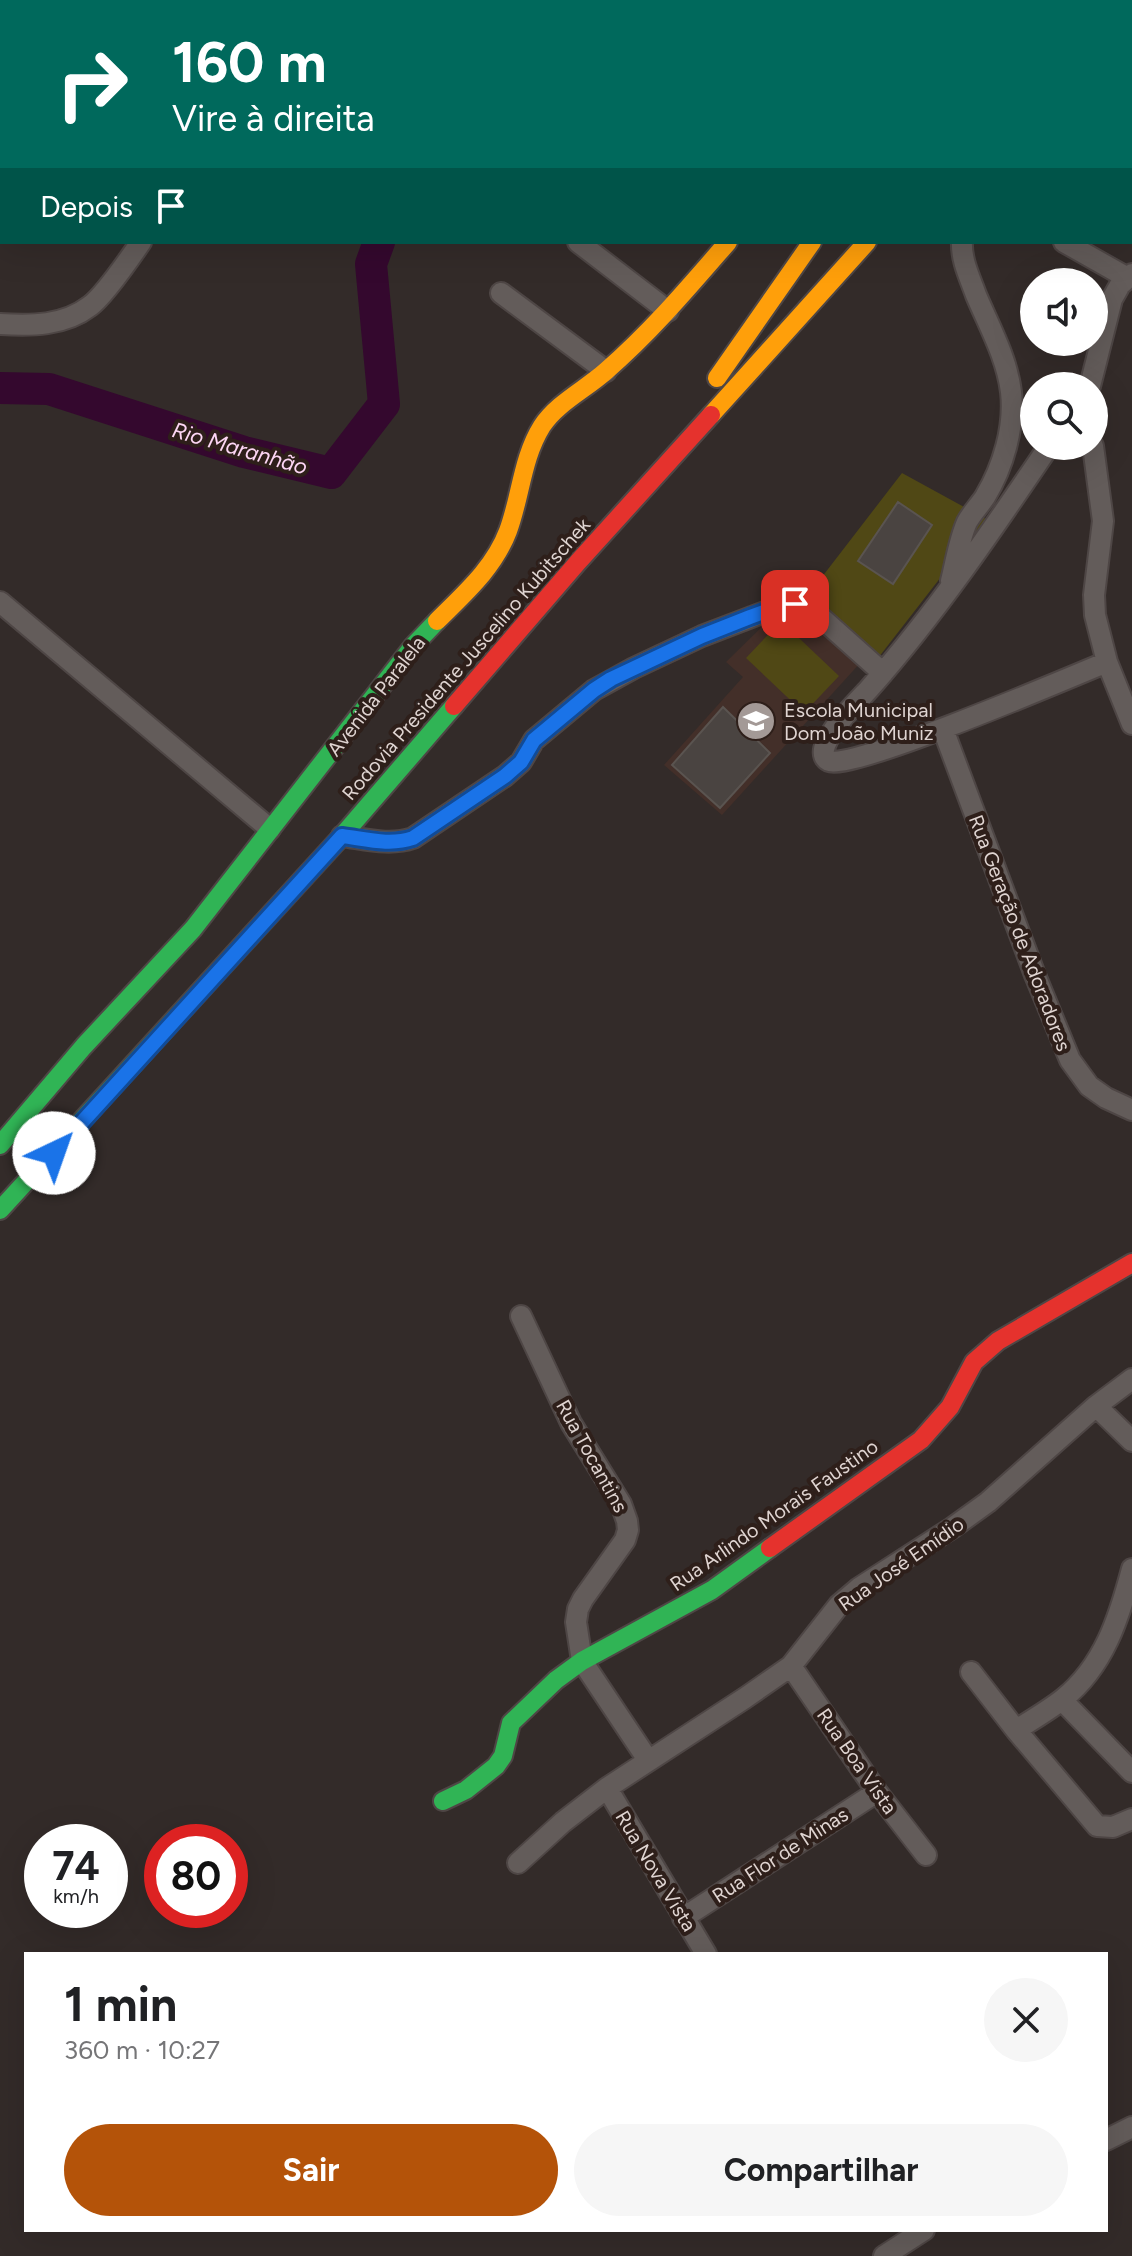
<!DOCTYPE html>
<html lang="pt">
<head>
<meta charset="utf-8">
<style>
  body { margin:0; font-family:Figtree,sans-serif; background:#f6f6f6; color:#202124; height:100vh; display:flex; flex-direction:column; font-size:30px; white-space:nowrap }
  * { box-sizing:border-box; margin:0 }
  p { font-size:26px; color:#757577 }
  .icon { flex:none; width:44px; height:44px; fill:none; stroke:currentColor; stroke-width:2; stroke-linecap:round; stroke-linejoin:round }
  .map { position:relative; flex:1; overflow:hidden }
  .side { position:absolute; left:24px; top:1952px; width:1084px; height:280px; display:flex; flex-direction:column; background:#fff; border-radius:0px; box-shadow:0 8px 32px #0002 }
  .side>* { flex:none }
  .guide { position:absolute; left:0px; top:0px; width:1132px; height:244px; box-shadow:0 8px 32px #0002; background:#00695c; color:#fff; overflow:hidden }
  .tools { position:absolute; left:1020px; top:268px; display:grid; gap:16px }
  .tools a { display:grid; place-items:center; width:88px; height:88px; border-radius:50%; background:#fff; box-shadow:0 8px 32px #0002; font-size:40px }
  .speed { position:absolute; left:24px; top:1824px; display:flex; gap:16px; font-size:40px; font-weight:700; text-align:center }
  .speed>* { display:grid; place-content:center; width:104px; height:104px; border-radius:50%; background:#fff; box-shadow:0 8px 32px #0002; line-height:1 }
  .speed small { font-size:20px; font-weight:400 }
  .speed .limit { border:12px solid #d22; background:#fff; color:#111 }
  .pin { position:absolute; display:grid; place-items:center; width:68px; height:68px; color:#fff; margin:-34px; border-radius:16px; box-shadow:0 4px 12px #0006 }
  .me { position:absolute; width:88px; margin:-44px; rotate:42deg; stroke-linejoin:round; filter:drop-shadow(0 0 6px #0008) }
  .turn { display:flex; align-items:center; gap:28px; height:168px; padding:0 40px; font-size:36px }
  .turn .icon { width:104px; height:104px; stroke-width:2.5 }
  .turn b { display:block; font-size:56px; line-height:68px }
  .then { display:flex; align-items:center; height:76px; padding:0 40px; background:#0003; gap:16px; font-size:30px }
  .round { display:grid; place-items:center; flex:none; width:84px; height:84px; border-radius:42px; background:#f6f6f6 }
  .overview { display:flex; align-items:center; justify-content:space-between; height:136px; padding:0 40px }
  h1 { font-size:48px; font-weight:700; line-height:60px }
  .primary-button { display:flex; gap:16px; margin-top:auto; padding:16px 40px }
  .primary-button a { flex:1; height:92px; border-radius:48px; background:#b45309; color:#fff; font-size:32px; font-weight:700; line-height:92px; text-align:center }
  .primary-button a+a { background:#f6f6f6; color:#202124 }
  .map>svg:first-child { display:block }
</style>
</head>
<body>
<div class="map">
<svg width="1132" height="2256" viewBox="0 0 1132 2256">
  <rect width="100%" height="100%" fill="#332b29"/>
  <!-- built -->
  <path fill="#432f29" d="M804,608L862,661L722,815L664,765L743,677L726,662L776,613Z"/>
  <!-- green -->
  <path fill="#504815" d="M902,473L986,519L875,662L805,599Z
    M781,621L839,676L804,713L746,658Z"/>
  <g fill="none" stroke-linecap="round" stroke-linejoin="round">
    <!-- river -->
    <path stroke="#34082e" stroke-width="32" d="M512,2L518,0
      M0,388L49,389L244,452L331,473L384,404L371,264L379,242"/>
  </g>
  <!-- building -->
  <path fill="#4a4441" stroke="#5a5450" stroke-width="2" d="M898,502L932,525L893,584L858,561Z
    M723,707L770,753L720,808L672,765Z"/>
  <g fill="none" stroke-linecap="round" stroke-linejoin="round">
    <defs>
      <path id="street" d="M50,2L53,0
        M111,2L113,0
        M304,2L305,0
        M944,2L945,0
        M1130,28L1132,25
        M0,40L2,39
        M1130,44L1132,46
        M0,139L2,137
        M578,242L668,311
        M1064,242L1126,277
        M501,293L606,371
        M0,324C31,326 64,326 90,306C104,296 130,258 141,242
        M1090,386L1112,299L1120,285L1132,274
        M1049,446C993,529 936,613 869,689C860,699 807,750 829,761C851,771 1071,677 1107,662
        M1093,446L1103,521L1094,595L1095,615L1107,662L1132,724
        M951,581C956,561 959,540 967,522C972,513 979,506 985,497C1003,467 1015,427 1011,392C1007,358 989,326 976,295C970,278 961,260 962,242
        M0,602L270,829
        M943,729L1035,975L1070,1060L1089,1086L1106,1098L1132,1110
        M342,836C365,839 390,846 413,838L505,776L521,762L534,740L594,690L634,668L702,636L783,605L795,604L808,606L883,673
        M521,1316L571,1423L621,1504L627,1521L628,1530L625,1540L583,1599L578,1609L576,1622L582,1661L648,1760
        M1096,1406L1132,1441
        M791,1666L877,1792L926,1855
        M971,1672L1016,1730C1032,1720 1049,1710 1063,1699C1104,1666 1119,1618 1132,1569
        M1062,1700L1132,1772
        M1016,1730L1097,1826L1113,1827L1132,1819
        M607,1788L706,1954
        M518,1863L563,1822L607,1788L745,1698L791,1666L839,1605L859,1588L952,1528L988,1502L1096,1406L1132,1379
        M683,1918L877,1792
        M1106,2140L1132,2127
        M884,2256L924,2230"/>
      <path id="fast" d="M0,1145L84,1046L193,929L414,645L437,621
        M0,1210L342,836L454,706
        M443,1801L466,1790L496,1766L503,1756L511,1723L556,1680L582,1661L712,1590L770,1548"/>
      <path id="slow" d="M717,378L812,242
        M711,415L867,242
        M437,621C465,593 494,568 508,531C521,496 522,458 542,426C557,403 586,389 606,371C651,332 689,287 728,242"/>
      <path id="jam" d="M965,2L966,0
        M1067,2L1069,0
        M454,706L578,562L711,415
        M770,1548L921,1440L950,1407L974,1362L998,1341L1132,1263"/>
    </defs>
    <!-- street casing -->
    <use href="#street" stroke="#4e4645" stroke-width="24"/>
    <!-- fast casing -->
    <use href="#fast" stroke="#4e4645" stroke-width="22"/>
    <!-- slow casing -->
    <use href="#slow" stroke="#4e4645" stroke-width="22"/>
    <!-- jam casing -->
    <use href="#jam" stroke="#4e4645" stroke-width="22"/>
    <!-- street -->
    <use href="#street" stroke="#635c5a" stroke-width="20"/>
    <!-- fast -->
    <use href="#fast" stroke="#30b455" stroke-width="18"/>
    <!-- slow -->
    <use href="#slow" stroke="#ff9f0a" stroke-width="18"/>
    <!-- jam -->
    <use href="#jam" stroke="#e5322d" stroke-width="18"/>
    <defs>
      <path id="rail" d="M124,2L126,0
        M0,150L2,148"/>
    </defs>
    <!-- rail casing -->
    <use href="#rail" stroke="#6a6462" stroke-width="8"/>
    <!-- rail -->
    <use href="#rail" stroke="#2e1f1a" stroke-width="5" stroke-dasharray="15" stroke-linecap="butt"/>
  </g>
  <g fill="none" stroke-linecap="round" stroke-linejoin="round">
    <defs>
      <path id="route" d="M54,1153L342,836C366,839 390,846 413,838L505,776L521,762L534,740L594,690L611,679L702,636L750,617L783,605L795,604"/>
    </defs>
    <!-- route casing -->
    <use href="#route" stroke="#114b97" stroke-width="20"/>
    <!-- route -->
    <use href="#route" stroke="#1a73e8" stroke-width="14"/>
  </g>
  <!-- icons -->
  <defs>
    <symbol id="school-disc" viewBox="-11 -11 22 22"><circle r="9.5" fill="#a39996" stroke="#2e1f1a"/><path d="M0-5L7-2L0 1L-7-2ZM-4 1L0 2.5L4 1V4Q0 6-4 4Z" fill="#fff"/></symbol>
  </defs>
  <g fill-rule="evenodd">
    <use href="#school-disc" x="734" y="699" width="44" height="44"/>
  </g>
  <g text-anchor="middle" stroke-width="8" stroke-linejoin="round" paint-order="stroke">
    <!-- street labels -->
    <g font-size="20" fill="#dfd4d1" stroke="#2e1f1a">
      <text transform="translate(466 659) rotate(-49)" y="7">Rodovia Presidente Juscelino Kubitschek</text>
      <text transform="translate(376 696) rotate(-52)" y="7">Avenida Paralela</text>
      <text transform="translate(1020 933) rotate(69)" y="7">Rua Geração de Adoradores</text>
      <text transform="translate(592 1456) rotate(61)" y="7">Rua Tocantins</text>
      <text transform="translate(774 1515) rotate(-35)" y="7">Rua Arlindo Morais Faustino</text>
      <text transform="translate(901 1564) rotate(-35)" y="7">Rua José Emídio</text>
      <text transform="translate(857 1761) rotate(55)" y="7">Rua Boa Vista</text>
      <text transform="translate(780 1855) rotate(-33)" y="7">Rua Flor de Minas</text>
      <text transform="translate(656 1871) rotate(59)" y="7">Rua Nova Vista</text>
    </g>
    <!-- poi labels -->
    <g font-size="20" fill="#dfd4d1" stroke="#2e1f1a" text-anchor="start">
      <text x="784" y="717">Escola Municipal<tspan x="784" dy="23">Dom João Muniz</tspan></text>
    </g>
    <!-- water labels -->
    <g font-size="22" font-style="italic" fill="#fdd6f4" stroke="#2e1f1a">
      <text transform="translate(240 448) rotate(16)" y="8">Rio Maranhão</text>
    </g>
  </g>
</svg>
<div class="tools">
<a><svg class="icon" aria-label="sound" viewBox="0 0 24 24"><path d="M4 9h4l5-4v14l-5-4H4zM17 9q2 3 0 6"/></svg></a>
<a><svg class="icon" aria-label="search" viewBox="0 0 24 24"><circle cx="10" cy="10" r="6"/><path d="M15 15l6 6"/></svg></a>
</div>
<div class="speed"><div>74<small>km/h</small></div><div class="limit">80</div></div>
<div class="pin" style="left:795px;top:604px;background:#d93025"><svg class="icon" aria-label="arrive" viewBox="0 0 24 24"><path d="M6 21V4h12l-3 4 3 4H6"/></svg></div>
<svg class="me" style="left:54px;top:1153px" viewBox="-20 -20 40 40"><circle r="19" fill="#fff"/><path d="M0-13L10 11 0 6-10 11z" fill="#1a73e8"/></svg>
<div class="guide">
<div class="turn"><svg class="icon" aria-label="right" viewBox="0 0 24 24"><path d="M7 20v-9h11M14 6l5 5-5 5"/></svg><div><b>160 m</b>Vire à direita</div></div>
<div class="then">Depois<svg class="icon" aria-label="arrive" viewBox="0 0 24 24"><path d="M6 21V4h12l-3 4 3 4H6"/></svg></div>
</div>
<section class="side">
<div class="overview"><div><h1>1 min</h1><p>360 m · 10:27</p></div><a class="round"><svg class="icon" aria-label="close" viewBox="0 0 24 24"><path d="M6 6l12 12M18 6L6 18"/></svg></a></div>
<div class="primary-button"><a>Sair</a><a>Compartilhar</a></div>
</section>
</div>
</body>
</html>
